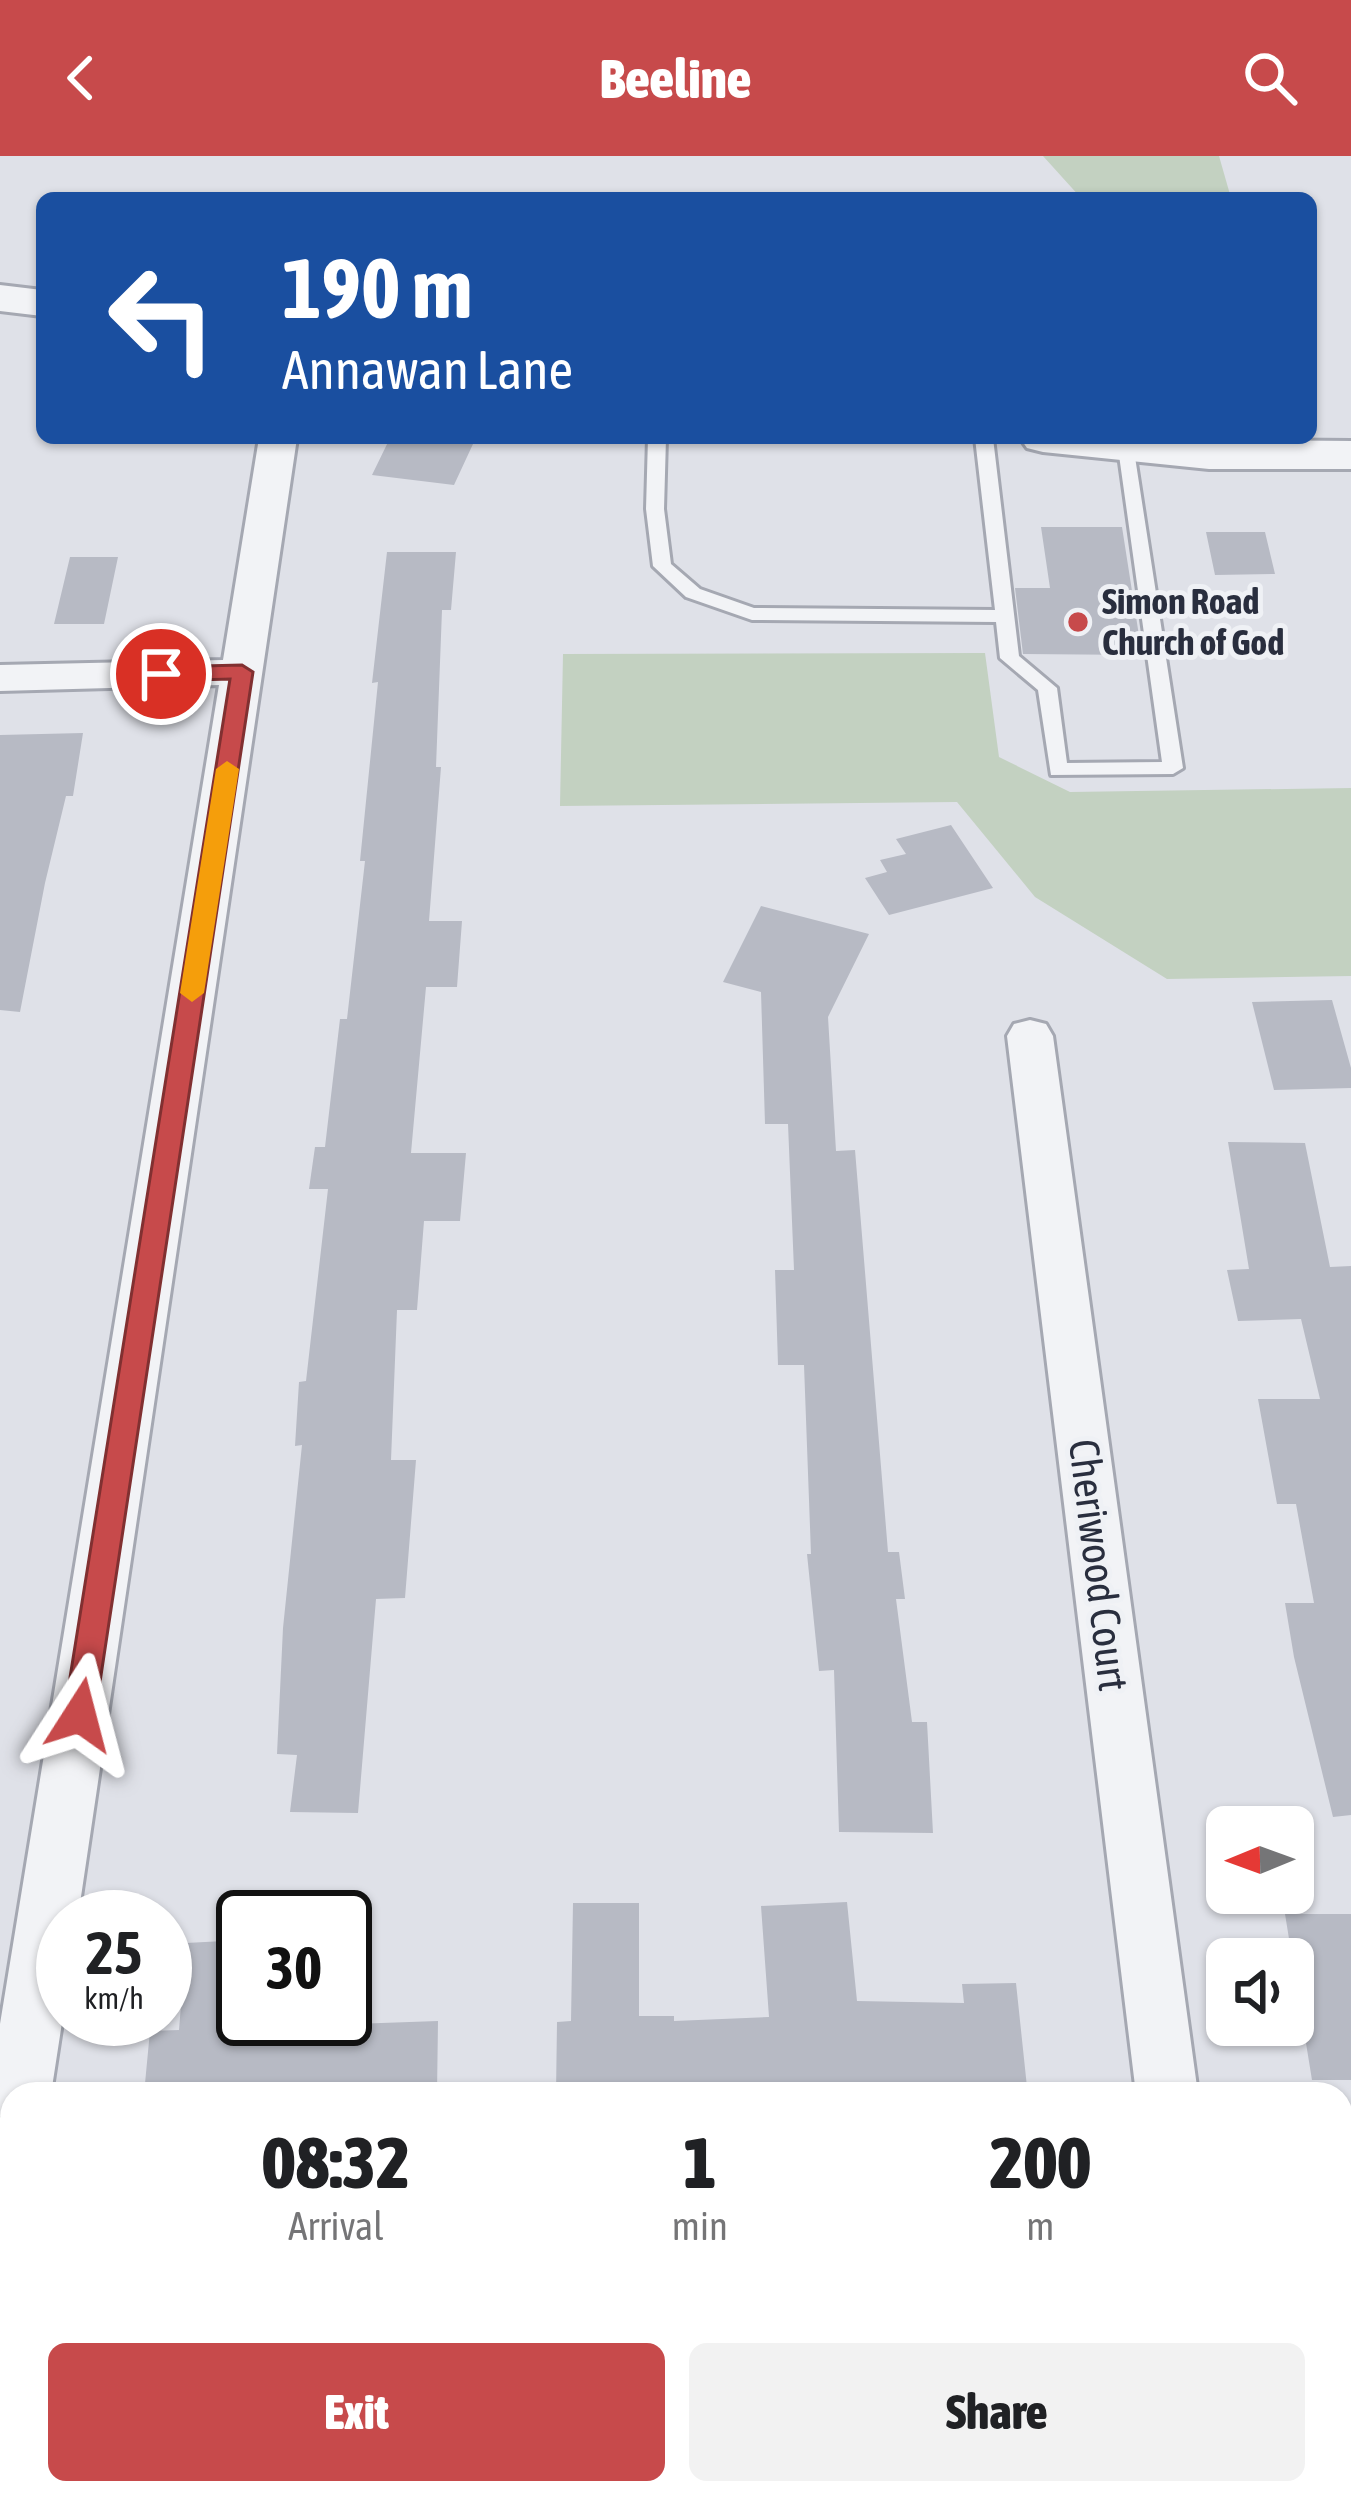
<!DOCTYPE html>
<html lang="en">
<head>
<meta charset="utf-8">
<style>
  body { margin:0; font-family:"Asap Condensed",sans-serif; background:#f2f2f2; color:#202124; height:100vh; display:flex; flex-direction:column; font-size:45px; white-space:nowrap }
  * { box-sizing:border-box; margin:0 }
  p { font-size:39px; color:#757577 }
  .icon { flex:none; width:66px; height:66px; fill:none; stroke:currentColor; stroke-width:2; stroke-linecap:round; stroke-linejoin:round }
  .map { position:relative; flex:1; overflow:hidden }
  .side { position:absolute; left:0px; top:1926px; width:1353px; height:423px; display:flex; flex-direction:column; background:#fff; border-radius:36px 36px 0 0; box-shadow:0 3px 9px #0004 }
  .side>* { flex:none }
  .guide { position:absolute; left:36px; top:36px; width:1281px; height:252px; border-radius:18px; box-shadow:0 3px 9px #0004; background:#1a4fa0; color:#fff; overflow:hidden }
  .needle { width:78px; rotate:269deg }
  .tools { position:absolute; left:1206px; top:1650px; display:grid; gap:24px }
  .tools a { display:grid; place-items:center; width:108px; height:108px; border-radius:18px; background:#fff; box-shadow:0 3px 9px #0004; font-size:60px }
  .speed { position:absolute; left:36px; top:1734px; display:flex; gap:24px; font-size:60px; font-weight:700; text-align:center }
  .speed>* { display:grid; place-content:center; width:156px; height:156px; border-radius:50%; background:#fff; box-shadow:0 3px 9px #0004; line-height:1 }
  .speed small { font-size:30px; font-weight:400 }
  .speed .limit { border:6px solid #111; border-radius:18px; background:#fff; color:#111 }
  .pin { position:absolute; display:grid; place-items:center; width:102px; height:102px; color:#fff; margin:-51px; border:6px solid #fff; border-radius:50%; box-shadow:0 3px 12px #0007 }
  .me { position:absolute; width:132px; margin:-66px; rotate:9deg; stroke-linejoin:round; filter:drop-shadow(0 0 9px #0008) }
  .turn { display:flex; align-items:center; gap:42px; height:252px; padding:0 48px; font-size:54px }
  .turn .icon { width:156px; height:156px; stroke-width:2.5 }
  .turn b { display:block; font-size:84px; line-height:102px }
  .eta { display:flex; justify-content:space-evenly; align-items:center; height:204px; text-align:center }
  .eta b { font-size:72px; font-weight:800; line-height:84px }
  .primary-button { display:flex; gap:24px; margin-top:auto; padding:24px 48px }
  .primary-button a { flex:1; height:138px; border-radius:18px; background:#c74a4b; color:#fff; font-size:48px; font-weight:800; line-height:138px; text-align:center }
  .primary-button a+a { background:#f2f2f2; color:#202124 }
  header { display:flex; justify-content:space-between; align-items:center; height:156px; padding:0 48px; background:#c74a4b; color:#fff; font-size:54px; font-weight:800 }
  .map>svg:first-child { display:block }
</style>
</head>
<body>
<header><svg class="icon" aria-label="back" viewBox="0 0 24 24"><path d="M15 5l-7 7 7 7"/></svg>Beeline<svg class="icon" aria-label="search" viewBox="0 0 24 24"><circle cx="10" cy="10" r="6"/><path d="M15 15l6 6"/></svg></header>
<div class="map">
<svg width="1351" height="2347" viewBox="0 0 1351 2347">
  <rect width="100%" height="100%" fill="#dfe1e8"/>
  <!-- green -->
  <path fill="#c3d1c1" d="M1043,0H1219L1231,42H1081Z
    M985,497L999,601L1070,636L1351,632V820L1167,823L1035,741L957,646L560,650L563,498Z"/>
  <!-- building -->
  <path fill="#b7bac4" d="M390,282H426L473,288L454,329L372,319Z
    M1041,371H1122L1142,499L1023,498L1015,432H1050Z
    M1206,376H1265L1275,418L1215,419Z
    M387,396H456L451,454H442L436,611H441L429,765H462L457,831H426L411,997H466L460,1065H424L417,1154H397L391,1304H416L405,1442L376,1443L358,1657L290,1656L297,1599L277,1598L283,1472L302,1289L295,1290L299,1226L306,1225L328,1033H309L315,991H325L340,863H347L365,705H360L378,526L372,527Z
    M70,401H118L104,468H54Z
    M83,577L73,640H66L45,727L20,856L0,854V579Z
    M951,669L993,732L889,759L865,722L887,716L880,704L906,698L896,683Z
    M761,750L869,778L828,861L836,995L855,994L888,1396H899L905,1443H896L912,1566H927L933,1677L839,1676L834,1514L819,1515L807,1398H811L804,1209H778L775,1114H794L788,968H765L761,836L723,826Z
    M1332,844L1351,912V932L1274,934L1252,846Z
    M1228,986L1305,987L1330,1111L1351,1110V1659L1333,1661L1294,1501L1285,1447H1314L1296,1348H1277L1258,1243H1320L1301,1163L1238,1165L1227,1114L1249,1113Z
    M847,1746L857,1845L964,1847L962,1828L1016,1827L1027,1931L865,1928L866,1938H556L557,1866L571,1865L573,1747H639V1860H674V1865L769,1861L761,1750Z
    M1285,1758H1351V1924H1312Z
    M243,1784V1872L438,1865L437,1938H144L150,1875L179,1874L186,1787Z"/>
  <g fill="none" stroke-linecap="round" stroke-linejoin="round">
    <defs>
      <path id="service" d="M648,282H666L664,353L671,408L700,433L754,452L995,454L975,282H993L1019,500L1057,532L1067,607L1162,606L1118,292L1121,288H1133L1183,612L1173,618L1051,619L1038,534L1000,502L996,466L752,464L686,441L653,410L646,353Z"/>
      <path id="minor" d="M259,282H297L78,1761H63V1860L51,1938H12V2095L0,2100V1965L6,1963L0,1960V1868L219,529L0,535V509L223,504Z
        M1030,864L1046,868L1053,880L1198,1938H1136L1007,880L1014,868Z
        M1351,2147V2213L1341,2214V2148Z
        M0,2191H12V2259H0Z
        M197,2337H265V2347H195Z"/>
      <path id="tertiary" d="M0,129L42,134V160L0,155Z
        M1020,282L1351,285V313H1209L1043,296L1027,292Z"/>
    </defs>
    <!-- service casing -->
    <use href="#service" stroke="#a5a8b2" stroke-width="6"/>
    <!-- minor casing -->
    <use href="#minor" stroke="#a5a8b2" stroke-width="6"/>
    <!-- tertiary casing -->
    <use href="#tertiary" stroke="#a5a8b2" stroke-width="6"/>
    <!-- service -->
    <use href="#service" fill="#f2f3f6" fill-rule="evenodd"/>
    <!-- minor -->
    <use href="#minor" fill="#f2f3f6" fill-rule="evenodd"/>
    <!-- tertiary -->
    <use href="#tertiary" fill="#f2f3f6" fill-rule="evenodd"/>
  </g>
  <!-- route -->
  <path fill="#c74a4b" stroke="#813031" stroke-width="3" d="M242,509L253,516L95,1559L90,1568L80,1572L69,1568L64,1559L230,523L161,525L150,518L161,511Z"/>
  <!-- slow -->
  <path fill="#f59e0b" d="M227,605L239,613L204,837L192,846L180,837L216,613Z"/>
  <!-- markers -->
  <circle fill="#c74a4b" stroke="#eff1f5" stroke-width="4.5" cx="1078" cy="466" r="12"/>
  <g text-anchor="middle" stroke-width="10" stroke-linejoin="round" paint-order="stroke">
    <!-- far-poi labels -->
    <g font-size="36" font-weight="bold" fill="#292e3e" stroke="#eff1f5" text-anchor="start">
      <text x="1102" y="458">Simon Road<tspan x="1102" dy="41">Church of God</tspan></text>
    </g>
    <!-- street labels -->
    <g font-size="42" fill="#292e3e" stroke="#eff1f5">
      <text transform="translate(1099 1409) rotate(83)" y="15">Cheriwood Court</text>
    </g>
  </g>
</svg>
<div class="tools">
<a><svg class="needle" viewBox="-14 -14 28 28"><path d="M0-13l5 13h-10z" fill="#e53935"/><path d="M0 13l5-13h-10z" fill="#757577"/></svg></a>
<a><svg class="icon" aria-label="sound" viewBox="0 0 24 24"><path d="M4 9h4l5-4v14l-5-4H4zM17 9q2 3 0 6"/></svg></a>
</div>
<div class="speed"><div>25<small>km/h</small></div><div class="limit">30</div></div>
<div class="pin" style="left:161px;top:518px;background:#d93025"><svg class="icon" aria-label="arrive" viewBox="0 0 24 24"><path d="M6 21V4h12l-3 4 3 4H6"/></svg></div>
<svg class="me" style="left:80px;top:1559px" viewBox="-20 -20 40 40"><path d="M0-17L14 15 0 8-14 15z" fill="#c74a4b" stroke="#fff" stroke-width="4"/></svg>
<div class="guide">
<div class="turn"><svg class="icon" aria-label="left" viewBox="0 0 24 24"><path d="M17 20v-9H6M10 6l-5 5 5 5"/></svg><div><b>190 m</b>Annawan Lane</div></div>
</div>
<section class="side">
<div class="eta">
<div><b>08:32</b><p>Arrival</p></div>
<div><b>1</b><p>min</p></div>
<div><b>200</b><p>m</p></div>
</div>
<div class="primary-button"><a>Exit</a><a>Share</a></div>
</section>
</div>
</body>
</html>
